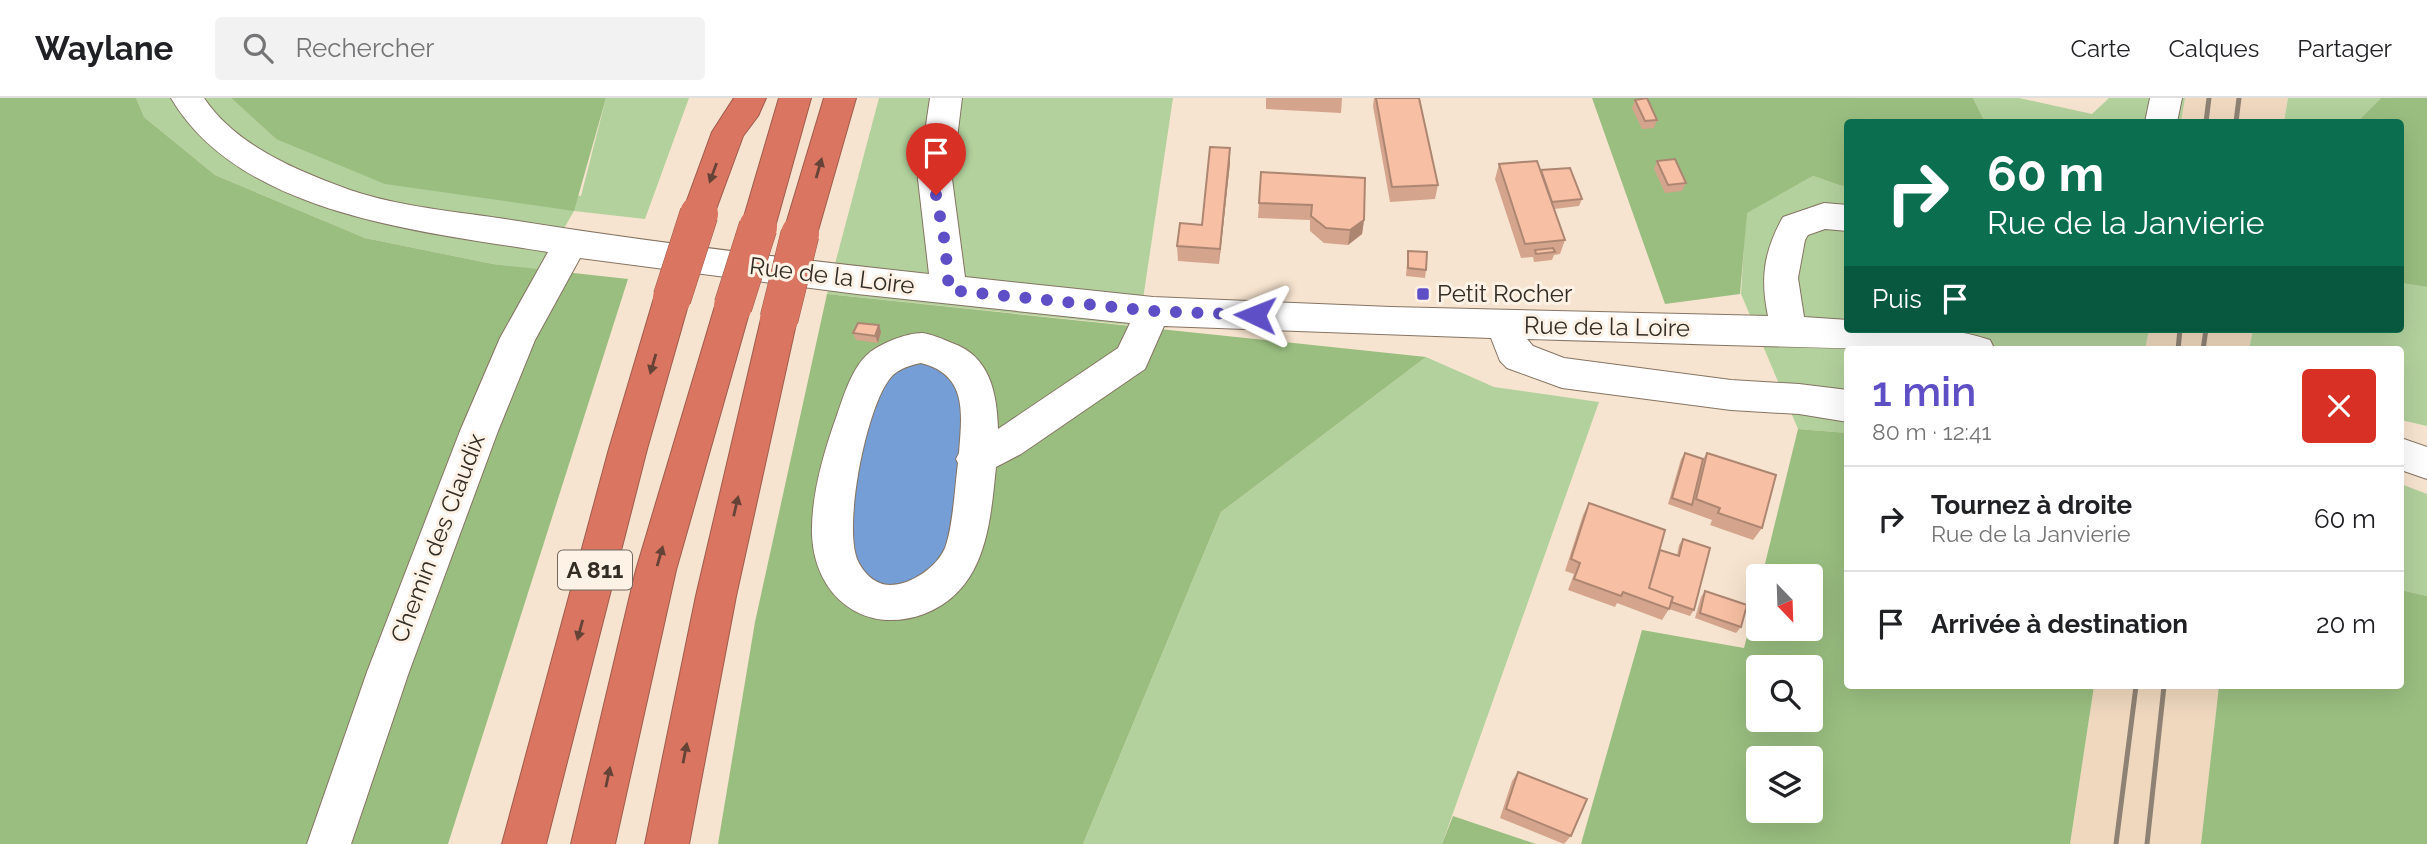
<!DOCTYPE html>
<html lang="fr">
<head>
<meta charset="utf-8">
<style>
  body { margin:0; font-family:Raleway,sans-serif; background:#f2f2f2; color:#202124; height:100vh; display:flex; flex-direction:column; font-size:26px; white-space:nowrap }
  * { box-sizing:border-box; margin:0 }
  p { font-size:23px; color:#757577 }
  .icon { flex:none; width:38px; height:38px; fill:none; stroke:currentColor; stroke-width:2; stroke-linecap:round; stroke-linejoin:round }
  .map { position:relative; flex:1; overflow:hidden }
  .sheet { position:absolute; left:1844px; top:248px; width:560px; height:343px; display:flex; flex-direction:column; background:#fff; border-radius:7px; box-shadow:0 7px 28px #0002 }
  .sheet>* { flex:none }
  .banner { position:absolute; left:1844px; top:21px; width:560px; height:214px; border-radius:7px; box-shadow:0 7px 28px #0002; background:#0b6e4f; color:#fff; overflow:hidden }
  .needle { width:46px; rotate:157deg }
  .fabs { position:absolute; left:1746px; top:466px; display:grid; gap:14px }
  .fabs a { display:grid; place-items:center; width:77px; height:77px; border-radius:7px; background:#fff; box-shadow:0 7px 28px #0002; font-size:35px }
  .pin { position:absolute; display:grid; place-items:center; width:60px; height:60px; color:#fff; margin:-72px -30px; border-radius:50% 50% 50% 0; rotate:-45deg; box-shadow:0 0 7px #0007 }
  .pin .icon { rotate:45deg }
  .me { position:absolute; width:77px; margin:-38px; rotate:272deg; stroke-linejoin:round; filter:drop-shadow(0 0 5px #0008) }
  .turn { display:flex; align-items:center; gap:24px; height:147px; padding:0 28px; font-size:32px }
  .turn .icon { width:91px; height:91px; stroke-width:2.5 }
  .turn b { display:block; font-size:49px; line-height:60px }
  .then { display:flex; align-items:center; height:66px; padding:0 28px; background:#0003; gap:14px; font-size:26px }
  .round { display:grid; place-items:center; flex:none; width:74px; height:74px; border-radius:7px; background:#f2f2f2 }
  .summary { display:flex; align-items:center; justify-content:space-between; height:119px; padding:0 28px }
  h1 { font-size:42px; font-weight:600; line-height:52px; color:#5e4fc7 }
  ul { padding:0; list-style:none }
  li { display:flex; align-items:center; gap:21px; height:105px; padding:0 28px; border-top:2px solid #e0e0e0 }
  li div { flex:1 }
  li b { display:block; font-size:26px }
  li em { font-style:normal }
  header { display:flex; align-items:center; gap:42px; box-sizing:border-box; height:98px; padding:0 35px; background:#fff; border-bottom:2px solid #e0e0e0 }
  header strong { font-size:33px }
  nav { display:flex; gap:38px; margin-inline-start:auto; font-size:24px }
  .search { width:490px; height:63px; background:#f2f2f2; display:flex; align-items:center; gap:18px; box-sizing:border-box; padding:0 24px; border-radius:7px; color:#757577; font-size:26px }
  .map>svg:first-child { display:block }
</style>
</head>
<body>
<header>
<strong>Waylane</strong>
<div class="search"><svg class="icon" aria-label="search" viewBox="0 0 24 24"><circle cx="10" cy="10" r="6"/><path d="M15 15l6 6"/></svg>Rechercher</div>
<nav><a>Carte</a><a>Calques</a><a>Partager</a></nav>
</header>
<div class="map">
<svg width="2427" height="746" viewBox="0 0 2427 746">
  <rect width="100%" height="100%" fill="#f7e4d0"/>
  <!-- built -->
  <path fill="#efd8be" d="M2185,0H2288L2284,24H2181Z
    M2149,231H2253L2249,252H2145Z
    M2094,588H2219L2201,746H2070Z"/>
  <!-- green -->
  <path fill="#b2d19c" d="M136,0H231L276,41L581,98L606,0H689L645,121L574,113L540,172L493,166L365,140L215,77L144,19Z
    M879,0H1173L1139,228L827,196Z
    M1973,0H2019L2092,16L2109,0H2185L2181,24H1985Z
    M2288,0H2381L2357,24H2284Z
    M1813,78L1848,90V231H2149L2145,252H1848V335L1798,331L1741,196L1746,115Z
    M2401,185L2427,189V328L2401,322V252H2249L2253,231H2401Z
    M1426,259L1494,289L1599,304L1442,746H1083L1221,414Z
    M2401,386L2427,396V498L2401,492Z"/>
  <!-- forest -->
  <path fill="#9abe80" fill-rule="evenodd" d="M0,0H136L144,19L215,77L365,140L493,166L628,181L448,746H0Z
    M231,0H606L574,113L385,86L276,41Z
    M1592,0H1973L1985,24H1848V90L1813,78L1747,115L1740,196L1665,206Z
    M2381,0H2427V189L2401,185V24H2357Z
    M827,196L1426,259L1221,414L1083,746H718L755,524Z
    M1798,331L1848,335V588H2094L2070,746H1581L1642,532L1744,550L1759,493V530H1811V478H1762ZM1759,569H1811V621H1759ZM1759,660H1811V712H1759Z
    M2401,492L2427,498V746H2201L2219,588H2401Z
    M1453,718L1536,746H1442Z"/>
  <!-- water -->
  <path fill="#759ed6" d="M926,260L970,299L945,467L892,496L858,473L849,450L864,312L891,269Z"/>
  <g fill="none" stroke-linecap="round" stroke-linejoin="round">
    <defs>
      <path id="minor" d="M171,0H204C236,48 298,73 350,92C403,110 463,114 518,123C654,145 792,161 929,176L918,81L930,0H962L952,81L965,179L1153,199L1391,209L1768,218C1760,180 1764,153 1783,119L1824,105L1848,107V133L1825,131L1808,137L1805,142L1798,180L1804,219L1848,222V231C1895,231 1945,226 1990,242L1995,252C1839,252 1683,245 1527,241L1533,248L1564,260L1731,282L1799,286L1848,292V324L1799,316L1731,312L1562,290L1507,270L1500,263L1491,240L1164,228L1145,271L1021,356L996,369C990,427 986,492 924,516C864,538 814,498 812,436C811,397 824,353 837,317C844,297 852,270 868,256C879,246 906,235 922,235C931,236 943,241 952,245C990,258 997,295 998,331L1118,250L1130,225L857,196L580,160L535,242L498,333L409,574L351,746H307L367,574L460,333L500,240L548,154C426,134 240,118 171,0ZM921,265C968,277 962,315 959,355L956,361L958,365C955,388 953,429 945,450C937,469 911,487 890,487C876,487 864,476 858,463C842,430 867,304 892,278C900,270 911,267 921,265Z
        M2150,0H2182L2177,24H2145Z
        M2401,340L2427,349V381L2401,372Z"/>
      <path id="highway" d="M734,0H766L758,18L743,38L711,125L699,129L687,125L682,116L712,34Z
        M779,0H811L775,129L770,138L758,142L746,138L741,129Z
        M824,0H856L817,136L812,145L800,149L788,145L783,136Z
        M672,186L685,190L690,200L647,351L546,746H502L609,351L654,200L659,190Z
        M733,194L746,198L751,208L676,472L615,746H571L636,472L715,208L720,198Z
        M779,207L792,211L797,221L736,498L689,746H645L696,498L761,221L766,211Z"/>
    </defs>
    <!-- minor casing -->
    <use href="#minor" stroke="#857462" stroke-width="2"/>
    <!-- highway casing -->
    <use href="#highway" stroke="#9f5c4c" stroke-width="2"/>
    <!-- minor -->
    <use href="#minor" fill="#fff" fill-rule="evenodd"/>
    <!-- highway -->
    <use href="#highway" fill="#d97561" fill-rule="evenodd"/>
    <!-- rail -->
    <path stroke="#8e8274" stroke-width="5" d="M2206,24L2209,0
      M2236,24L2239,0
      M2178,252L2180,231
      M2203,252L2206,231
      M2116,746L2136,588
      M2147,746L2164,588"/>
    <defs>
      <path id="highway-bridge" d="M672,200L699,116
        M733,208L758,129
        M779,221L800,136"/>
    </defs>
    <!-- highway-bridge casing -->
    <use href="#highway-bridge" stroke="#9f5c4c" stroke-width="39" stroke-linecap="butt"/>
    <!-- highway-bridge -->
    <use href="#highway-bridge" stroke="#d97561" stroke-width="38"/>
  </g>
  <!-- wall -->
  <path fill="#d4a48c" d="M1266,0H1342L1341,15L1266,11Z
    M1374,0H1419L1438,87L1435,101L1390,104L1373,8Z
    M1635,2L1657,22L1654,30L1642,31L1632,10Z
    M1230,50V65L1219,166L1178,163L1177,148L1202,127Z
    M1657,63L1686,85L1682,93L1665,95L1654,71Z
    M1499,66L1541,72L1582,101L1579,108L1554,111L1565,142L1560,156L1554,157L1552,162L1534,164L1533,159L1521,160L1495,81Z
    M1261,74L1364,122L1362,136L1348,147L1324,145L1310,133V122L1258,120Z
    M1408,153L1426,172L1425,180L1406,178Z
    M881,234L878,245L856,242L853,235Z
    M1685,355L1703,361L1707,355L1762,430L1753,442L1710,427L1712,422L1668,406L1681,361Z
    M1589,405L1660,452L1677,457L1679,447L1683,441L1694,512L1690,518L1669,511L1662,522L1617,505L1615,509L1568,492L1574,476L1565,473L1583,417Z
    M1705,493L1741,529L1736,535L1695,520L1701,499Z
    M1518,674L1571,738L1564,746L1500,720L1512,683Z"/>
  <!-- shaded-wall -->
  <path fill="#ad8672" d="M1230,50V65L1219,166L1220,151Z
    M1364,122L1362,136L1348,147L1350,132Z
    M879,227L881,234L878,245L875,238Z"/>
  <!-- building -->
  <path fill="#f7bfa3" stroke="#ad8672" stroke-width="2" d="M1376,0H1419L1438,87L1392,89Z
    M1647,0L1657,22L1645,23L1635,2Z
    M1210,49L1230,50L1220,151L1177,148L1180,125L1202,127Z
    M1675,61L1686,85L1668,87L1657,63Z
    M1537,63L1565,142L1525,146L1499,66Z
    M1570,70L1582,101L1552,104L1541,72Z
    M1261,74L1365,80L1364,122L1350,132L1326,130L1311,118L1312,107L1259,105Z
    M1553,150L1555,154L1536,156L1535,152Z
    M1408,153L1427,154L1426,172L1408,170Z
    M858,225L879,227L875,238L853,235Z
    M1685,355L1703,361L1692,407L1672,400Z
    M1707,355L1776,377L1762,430L1718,415L1720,410L1696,401Z
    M1589,405L1665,432L1649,490L1673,499L1669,511L1623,494L1621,498L1574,481L1580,465L1571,461Z
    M1683,441L1710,450L1694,512L1671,504L1673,499L1649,490L1660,452L1679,458Z
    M1705,493L1747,507L1741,529L1700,515Z
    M1518,674L1587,701L1571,738L1506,711Z"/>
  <!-- one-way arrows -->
  <defs><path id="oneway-solid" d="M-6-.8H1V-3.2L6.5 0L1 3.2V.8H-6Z" transform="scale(1.75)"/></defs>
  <g fill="#664337">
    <use href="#oneway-solid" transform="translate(819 70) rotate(-74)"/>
    <use href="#oneway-solid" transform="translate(713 75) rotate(110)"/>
    <use href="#oneway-solid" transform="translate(653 266) rotate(106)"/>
    <use href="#oneway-solid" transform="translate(736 408) rotate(-77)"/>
    <use href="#oneway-solid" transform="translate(660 458) rotate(-74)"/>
    <use href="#oneway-solid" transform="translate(580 532) rotate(105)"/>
    <use href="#oneway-solid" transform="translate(685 655) rotate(-79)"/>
    <use href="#oneway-solid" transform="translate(608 679) rotate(-78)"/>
  </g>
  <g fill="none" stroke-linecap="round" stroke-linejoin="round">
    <!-- route -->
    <path stroke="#5e4fc7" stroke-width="12" stroke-dasharray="0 21.6" d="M936,97L945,145L949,192L1153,213L1255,217"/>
  </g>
  <!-- markers -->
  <rect fill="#5e4fc7" stroke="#fef2e6" stroke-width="2.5" x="1416" y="189" width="14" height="14" rx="3.5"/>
  <g text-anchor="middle" stroke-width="6" stroke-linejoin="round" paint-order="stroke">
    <!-- shield labels -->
    <rect fill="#fef2e6" stroke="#71685f" stroke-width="2" x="558" y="452.5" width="74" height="39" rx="5"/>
    <g font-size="23" font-weight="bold" fill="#342d25">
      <text x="595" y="480">A 811</text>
    </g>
    <!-- street labels -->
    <g font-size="24" fill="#342d25" stroke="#fef2e6">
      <text transform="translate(832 178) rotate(7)" y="8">Rue de la Loire</text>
      <text transform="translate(1607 229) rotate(1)" y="8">Rue de la Loire</text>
      <text transform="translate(438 440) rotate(-69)" y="8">Chemin des Claudix</text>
    </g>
    <!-- poi labels -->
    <g font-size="24" fill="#342d25" stroke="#fef2e6" text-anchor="start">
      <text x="1437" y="204">Petit Rocher</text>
    </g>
  </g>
</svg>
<div class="fabs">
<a><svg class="needle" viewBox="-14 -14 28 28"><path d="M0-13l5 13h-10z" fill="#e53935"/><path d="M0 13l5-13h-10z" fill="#757577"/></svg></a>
<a><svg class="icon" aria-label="search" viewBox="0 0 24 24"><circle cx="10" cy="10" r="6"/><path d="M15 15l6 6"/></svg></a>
<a><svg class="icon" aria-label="layers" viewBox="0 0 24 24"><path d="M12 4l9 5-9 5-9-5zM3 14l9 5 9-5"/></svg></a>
</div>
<div class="pin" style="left:936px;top:97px;background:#d93025"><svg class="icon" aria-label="arrive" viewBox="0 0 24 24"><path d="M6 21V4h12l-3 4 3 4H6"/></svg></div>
<svg class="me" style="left:1255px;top:217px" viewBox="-20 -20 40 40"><path d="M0-17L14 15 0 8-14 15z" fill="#5e4fc7" stroke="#fff" stroke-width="4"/></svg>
<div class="banner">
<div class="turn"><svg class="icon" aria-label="right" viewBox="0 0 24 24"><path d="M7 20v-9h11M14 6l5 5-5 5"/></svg><div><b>60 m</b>Rue de la Janvierie</div></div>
<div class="then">Puis<svg class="icon" aria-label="arrive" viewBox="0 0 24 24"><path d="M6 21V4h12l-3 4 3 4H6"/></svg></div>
</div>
<section class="sheet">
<div class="summary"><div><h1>1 min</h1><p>80 m · 12:41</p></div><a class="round" style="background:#d93025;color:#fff"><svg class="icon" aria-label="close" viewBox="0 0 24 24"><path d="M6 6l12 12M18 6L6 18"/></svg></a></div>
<ul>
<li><svg class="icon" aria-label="right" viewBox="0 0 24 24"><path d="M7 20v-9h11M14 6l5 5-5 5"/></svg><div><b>Tournez à droite</b><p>Rue de la Janvierie</p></div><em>60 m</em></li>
<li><svg class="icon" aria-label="arrive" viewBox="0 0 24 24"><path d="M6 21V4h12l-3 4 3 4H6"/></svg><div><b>Arrivée à destination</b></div><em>20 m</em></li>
</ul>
</section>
</div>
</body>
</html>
